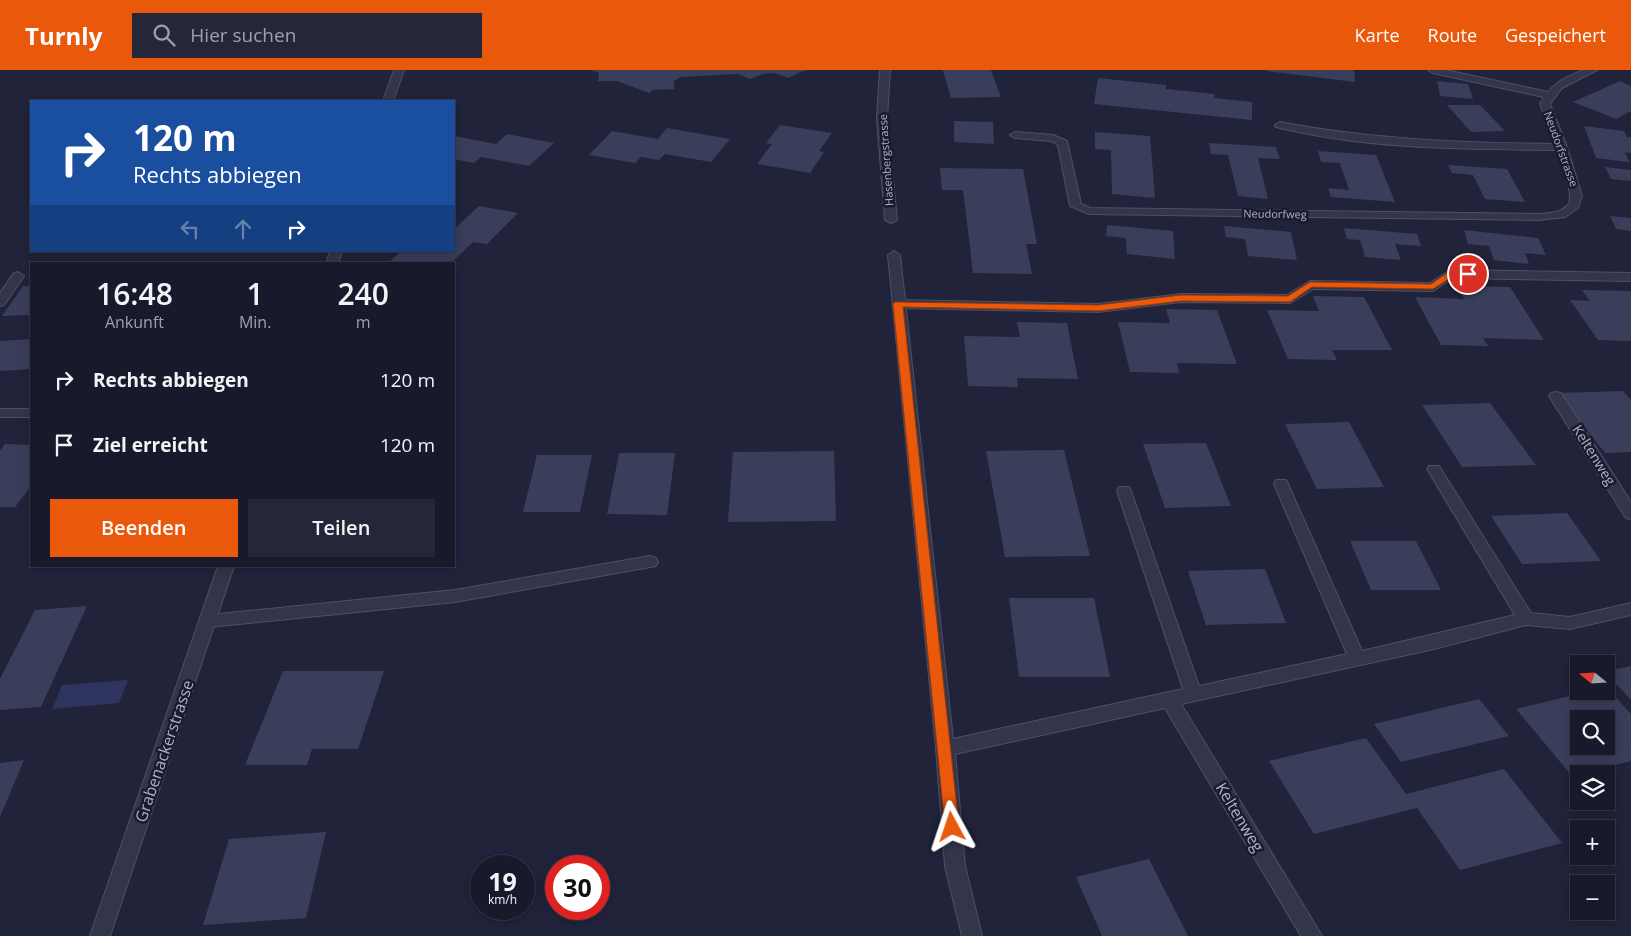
<!DOCTYPE html>
<html lang="de">
<head>
<meta charset="utf-8">
<style>
  body { margin:0; font-family:"Open Sans",sans-serif; background:#252738; color:#f1f3f6; height:100vh; display:flex; flex-direction:column; font-size:19px; white-space:nowrap }
  * { box-sizing:border-box; margin:0 }
  p { font-size:16px; color:#9fa1a9 }
  .icon { flex:none; width:28px; height:28px; fill:none; stroke:currentColor; stroke-width:2; stroke-linecap:round; stroke-linejoin:round }
  .map { position:relative; flex:1; overflow:hidden }
  .drawer { position:absolute; left:30px; top:192px; width:425px; height:305px; display:flex; flex-direction:column; background:#181a2c; border-radius:0px; box-shadow:0 2px 12px #0003,0 0 0 1px #363848 }
  .drawer>* { flex:none }
  .hud { position:absolute; left:30px; top:30px; width:425px; height:152px; border-radius:0px; box-shadow:0 2px 12px #0003,0 0 0 1px #363848; background:#1a4fa0; color:#fff; overflow:hidden }
  .needle { width:32px; rotate:288deg }
  .tools { position:absolute; left:1570px; top:585px; display:grid; gap:10px }
  .tools a { display:grid; place-items:center; width:45px; height:45px; border-radius:0px; background:#181a2c; box-shadow:0 2px 12px #0003,0 0 0 1px #363848; font-size:25px }
  .speed { position:absolute; left:470px; top:785px; display:flex; gap:10px; font-size:25px; font-weight:700; text-align:center }
  .speed>* { display:grid; place-content:center; width:65px; height:65px; border-radius:50%; background:#181a2c; box-shadow:0 2px 12px #0003,0 0 0 1px #363848; line-height:1 }
  .speed small { font-size:12px; font-weight:400 }
  .speed .limit { border:8px solid #d22; background:#fff; color:#111 }
  .pin { position:absolute; display:grid; place-items:center; width:42px; height:42px; color:#fff; margin:-21px; border:2px solid #fff; border-radius:50%; box-shadow:0 1px 5px #0007 }
  .me { position:absolute; width:55px; margin:-28px; rotate:355deg; stroke-linejoin:round; filter:drop-shadow(0 0 4px #0008) }
  .turn { display:flex; align-items:center; gap:18px; height:105px; padding:0 20px; font-size:22px }
  .turn .icon { width:65px; height:65px; stroke-width:2.5 }
  .turn b { display:block; font-size:35px; line-height:42px }
  .lanes { display:flex; align-items:center; height:48px; padding:0 20px; background:#0003; justify-content:center; gap:25px; direction:ltr }
  .lanes .off { opacity:.35 }
  .eta { display:flex; justify-content:space-evenly; align-items:center; height:85px; text-align:center }
  .eta b { font-size:30px; font-weight:600; line-height:35px }
  .button { display:flex; gap:10px; margin-top:auto; padding:10px 20px }
  .button a { flex:1; height:58px; border-radius:0px; background:#ea580c; color:#fff; font-size:20px; font-weight:600; line-height:58px; text-align:center }
  .button a+a { background:#252738; color:#f1f3f6 }
  ul { padding:0; list-style:none }
  li { display:flex; align-items:center; gap:15px; height:65px; padding:0 20px }
  li div { flex:1 }
  li b { display:block; font-size:19px }
  li em { font-style:normal }
  header { display:flex; align-items:center; gap:30px; box-sizing:border-box; height:70px; padding:0 25px; background:#ea580c; color:#fff }
  header strong { font-size:24px }
  nav { display:flex; gap:28px; margin-inline-start:auto; font-size:18px }
  .search { width:350px; height:45px; background:#252738; display:flex; align-items:center; gap:12px; box-sizing:border-box; padding:0 18px; border-radius:0px; color:#9fa1a9; font-size:19px }
  .map>svg:first-child { display:block }
</style>
</head>
<body>
<header>
<strong>Turnly</strong>
<div class="search"><svg class="icon" aria-label="search" viewBox="0 0 24 24"><circle cx="10" cy="10" r="6"/><path d="M15 15l6 6"/></svg>Hier suchen</div>
<nav><a>Karte</a><a>Route</a><a>Gespeichert</a></nav>
</header>
<div class="map">
<svg width="1631" height="866" viewBox="0 0 1631 866">
  <rect width="100%" height="100%" fill="#20233a"/>
  <!-- water -->
  <path fill="#2f345e" d="M128,610L119,633L52,639L62,615Z"/>
  <!-- building -->
  <path fill="#3b3e5a" fill-rule="evenodd" d="M590,0H806V1L800,2L789,8L774,3L763,4L750,9L738,4L681,7L674,11V19L653,20L649,23L617,11H598L599,3Z
    M943,0H991L1001,27L951,28Z
    M1267,0H1354L1355,12L1267,1Z
    M1098,8L1166,15V19L1215,24L1214,28L1252,32V50L1094,34Z
    M1437,11L1468,14L1473,29L1440,26Z
    M1620,11L1631,16V41L1616,49L1573,32Z
    M1447,35H1480L1505,61L1471,62Z
    M954,51L993,52L994,74L954,72Z
    M780,55L832,63L819,81L824,82L810,103L757,94L772,74L766,73Z
    M1584,56L1624,61L1627,67H1631V83L1625,82L1629,92L1596,88Z
    M667,58L730,69L711,92L665,84L659,90L641,87L635,93L589,85L612,61L658,69Z
    M1095,62L1150,66L1155,128L1112,124L1111,80L1095,79Z
    M507,64L554,73L529,96L481,87L474,93L454,89V66L496,74Z
    M1209,73L1276,77L1280,89L1258,88L1268,129L1238,126L1228,85L1211,84Z
    M1318,81L1376,85L1395,132L1331,127L1328,118L1349,120L1340,93L1321,92Z
    M1448,95L1507,99L1525,132L1485,129L1473,105L1452,103Z
    M1605,97L1631,100V111L1611,109Z
    M940,98L1023,99L1037,174H1026L1032,204L973,203L963,120H942Z
    M479,136L518,143L487,174L473,172L450,194H387L401,181H454V159Z
    M1610,146L1631,148V161L1616,159Z
    M1107,155L1173,161L1175,189L1127,184L1126,168L1106,166Z
    M1224,156L1291,162L1297,190L1248,186L1245,169L1226,167Z
    M1344,158L1417,164L1421,176L1395,174L1401,190L1365,187L1360,170L1347,169Z
    M1464,160L1538,168L1546,185L1525,183L1529,194L1494,190L1489,176L1468,174Z
    M23,216H31V245L2,246Z
    M1457,216L1510,217L1544,270L1483,268L1488,276L1441,275L1415,227L1464,229Z
    M1582,220L1631,221V271L1598,270L1570,230L1590,231Z
    M1313,226L1364,227L1392,280H1332L1337,290L1288,289L1267,240L1319,241Z
    M1166,239L1217,240L1237,294L1177,293L1179,303L1130,302L1118,252L1170,253Z
    M1017,252L1067,253L1078,309L1017,308L1018,317L968,316L964,266L1020,267Z
    M31,269V299L0,301V271Z
    M1623,321L1631,330V382L1605,383L1558,323Z
    M1490,333L1536,395L1462,397L1422,335Z
    M1349,352L1384,417L1317,419L1285,354Z
    M1206,373L1231,436L1165,438L1143,374Z
    M5,374L31,375V416L15,437H0V381Z
    M1064,380L1090,486L1005,487L986,381Z
    M834,381L836,451L728,452L733,382Z
    M619,383H675L667,445L607,444Z
    M537,385H592L580,442H523Z
    M1567,443L1601,491L1522,494L1491,446Z
    M1350,471H1416L1441,520H1371Z
    M1265,499L1286,553L1206,555L1188,501Z
    M1009,528H1094L1110,607H1019Z
    M87,536L41,637L0,640V609L35,540Z
    M1631,596V630L1606,603V601Z
    M283,601H384L358,679H312L307,695H245Z
    M1606,617L1631,644V691L1572,706L1516,639L1591,621H1606ZM1579,649H1606V676H1579Z
    M1479,629L1509,666L1401,692L1374,654Z
    M1366,668L1406,724L1504,699L1562,773L1460,800L1417,738L1314,764L1269,691Z
    M24,690L0,747V693Z
    M326,762L306,848L203,855L229,769Z
    M1149,789L1188,866H1102L1076,807Z"/>
  <g fill="none" stroke-linecap="round" stroke-linejoin="round">
    <defs>
      <path id="lane" d="M1428,0H1446L1548,22L1553,25L1548,28L1433,3Z
        M1280,52C1373,70 1467,73 1562,74L1567,77L1562,80C1467,79 1369,80 1276,57L1275,55Z
        M1450,200L1631,203V211L1453,208L1433,221L1313,219L1290,233L1181,232L1098,242L898,238L892,234L898,230L1098,234L1181,224L1287,225L1310,211L1430,213Z
        M18,202L24,206L4,235L0,236V223L14,203Z
        M650,486L656,488L658,492L656,496L455,532L209,557L203,555L201,551L203,547L209,545L455,520Z"/>
      <path id="street" d="M394,0H404L393,31H383Z
        M880,0H890L887,48L897,150L891,153L885,150L877,48Z
        M1584,0H1597L1562,18L1550,34L1567,77L1582,126L1578,138L1565,147L1539,150L1089,144L1070,136L1058,75L1051,71L1015,68L1010,65L1015,62L1053,65L1067,71L1081,134L1090,138L1539,144C1549,143 1561,143 1568,135C1578,123 1546,50 1540,34C1549,15 1565,7 1584,0Z
        M330,181H342L338,194H326Z
        M894,181L900,185L953,669L1183,619L1117,421L1119,417H1129L1131,421L1199,616L1347,584L1274,414L1276,410H1286L1288,414L1362,581L1515,545L1427,399L1429,396H1439L1531,543L1570,547L1631,533V545L1570,559L1526,555L1434,579L1181,634L1322,866H1301L1165,638L955,684L965,796L982,866H962L945,796L936,678L888,185Z
        M1556,322L1561,323L1631,432V449L1626,448L1549,326L1551,323Z
        M0,339H31V347H0Z
        M218,496H234L110,866H90Z"/>
    </defs>
    <!-- lane casing -->
    <use href="#lane" stroke="#4e5065" stroke-width="2"/>
    <!-- street casing -->
    <use href="#street" stroke="#4e5065" stroke-width="2"/>
    <!-- lane -->
    <use href="#lane" fill="#33364a" fill-rule="evenodd"/>
    <!-- street -->
    <use href="#street" fill="#33364a" fill-rule="evenodd"/>
  </g>
  <!-- route -->
  <path fill="#ea580c" stroke="#983908" d="M1450,201L1468,202L1473,204L1468,207H1452L1433,219L1312,217L1290,232L1181,231L1098,241L903,237L959,757L957,761L952,763L947,761L945,757L893,234L895,232L1098,235L1181,225L1288,226L1310,212L1431,214Z"/>
  <g text-anchor="middle" stroke-width="5" stroke-linejoin="round" paint-order="stroke">
    <!-- far-street labels -->
    <g font-size="11" fill="#aeb0c7" stroke="#191b2f">
      <text transform="translate(1561 79) rotate(70)" y="4">Neudorfstrasse</text>
      <text transform="translate(886 90) rotate(-94)" y="4">Hasenbergstrasse</text>
      <text transform="translate(1275 144) rotate(1)" y="4">Neudorfweg</text>
    </g>
    <!-- street labels -->
    <g font-size="14" fill="#aeb0c7" stroke="#191b2f">
      <text transform="translate(1594 385) rotate(58)" y="5">Keltenweg</text>
    </g>
    <!-- near-street labels -->
    <g font-size="16" fill="#aeb0c7" stroke="#191b2f">
      <text transform="translate(164 681) rotate(-71)" y="6">Grabenackerstrasse</text>
      <text transform="translate(1240 747) rotate(59)" y="6">Keltenweg</text>
    </g>
  </g>
</svg>
<div class="tools">
<a><svg class="needle" viewBox="-14 -14 28 28"><path d="M0-13l5 13h-10z" fill="#e53935"/><path d="M0 13l5-13h-10z" fill="#9fa1a9"/></svg></a>
<a><svg class="icon" aria-label="search" viewBox="0 0 24 24"><circle cx="10" cy="10" r="6"/><path d="M15 15l6 6"/></svg></a>
<a><svg class="icon" aria-label="layers" viewBox="0 0 24 24"><path d="M12 4l9 5-9 5-9-5zM3 14l9 5 9-5"/></svg></a>
<a>+</a>
<a>−</a>
</div>
<div class="speed"><div>19<small>km/h</small></div><div class="limit">30</div></div>
<div class="pin" style="left:1468px;top:204px;background:#d93025"><svg class="icon" aria-label="arrive" viewBox="0 0 24 24"><path d="M6 21V4h12l-3 4 3 4H6"/></svg></div>
<svg class="me" style="left:952px;top:757px" viewBox="-20 -20 40 40"><path d="M0-17L14 15 0 8-14 15z" fill="#ea580c" stroke="#fff" stroke-width="4"/></svg>
<div class="hud">
<div class="turn"><svg class="icon" aria-label="right" viewBox="0 0 24 24"><path d="M7 20v-9h11M14 6l5 5-5 5"/></svg><div><b>120 m</b>Rechts abbiegen</div></div>
<div class="lanes"><svg class="icon off" aria-label="left" viewBox="0 0 24 24"><path d="M17 20v-9H6M10 6l-5 5 5 5"/></svg><svg class="icon off" aria-label="ahead" viewBox="0 0 24 24"><path d="M12 20V5M6 11l6-6 6 6"/></svg><svg class="icon" aria-label="right" viewBox="0 0 24 24"><path d="M7 20v-9h11M14 6l5 5-5 5"/></svg></div>
</div>
<section class="drawer">
<div class="eta">
<div><b>16:48</b><p>Ankunft</p></div>
<div><b>1</b><p>Min.</p></div>
<div><b>240</b><p>m</p></div>
</div>
<ul>
<li><svg class="icon" aria-label="right" viewBox="0 0 24 24"><path d="M7 20v-9h11M14 6l5 5-5 5"/></svg><div><b>Rechts abbiegen</b></div><em>120 m</em></li>
<li><svg class="icon" aria-label="arrive" viewBox="0 0 24 24"><path d="M6 21V4h12l-3 4 3 4H6"/></svg><div><b>Ziel erreicht</b></div><em>120 m</em></li>
</ul>
<div class="button"><a>Beenden</a><a>Teilen</a></div>
</section>
</div>
</body>
</html>
